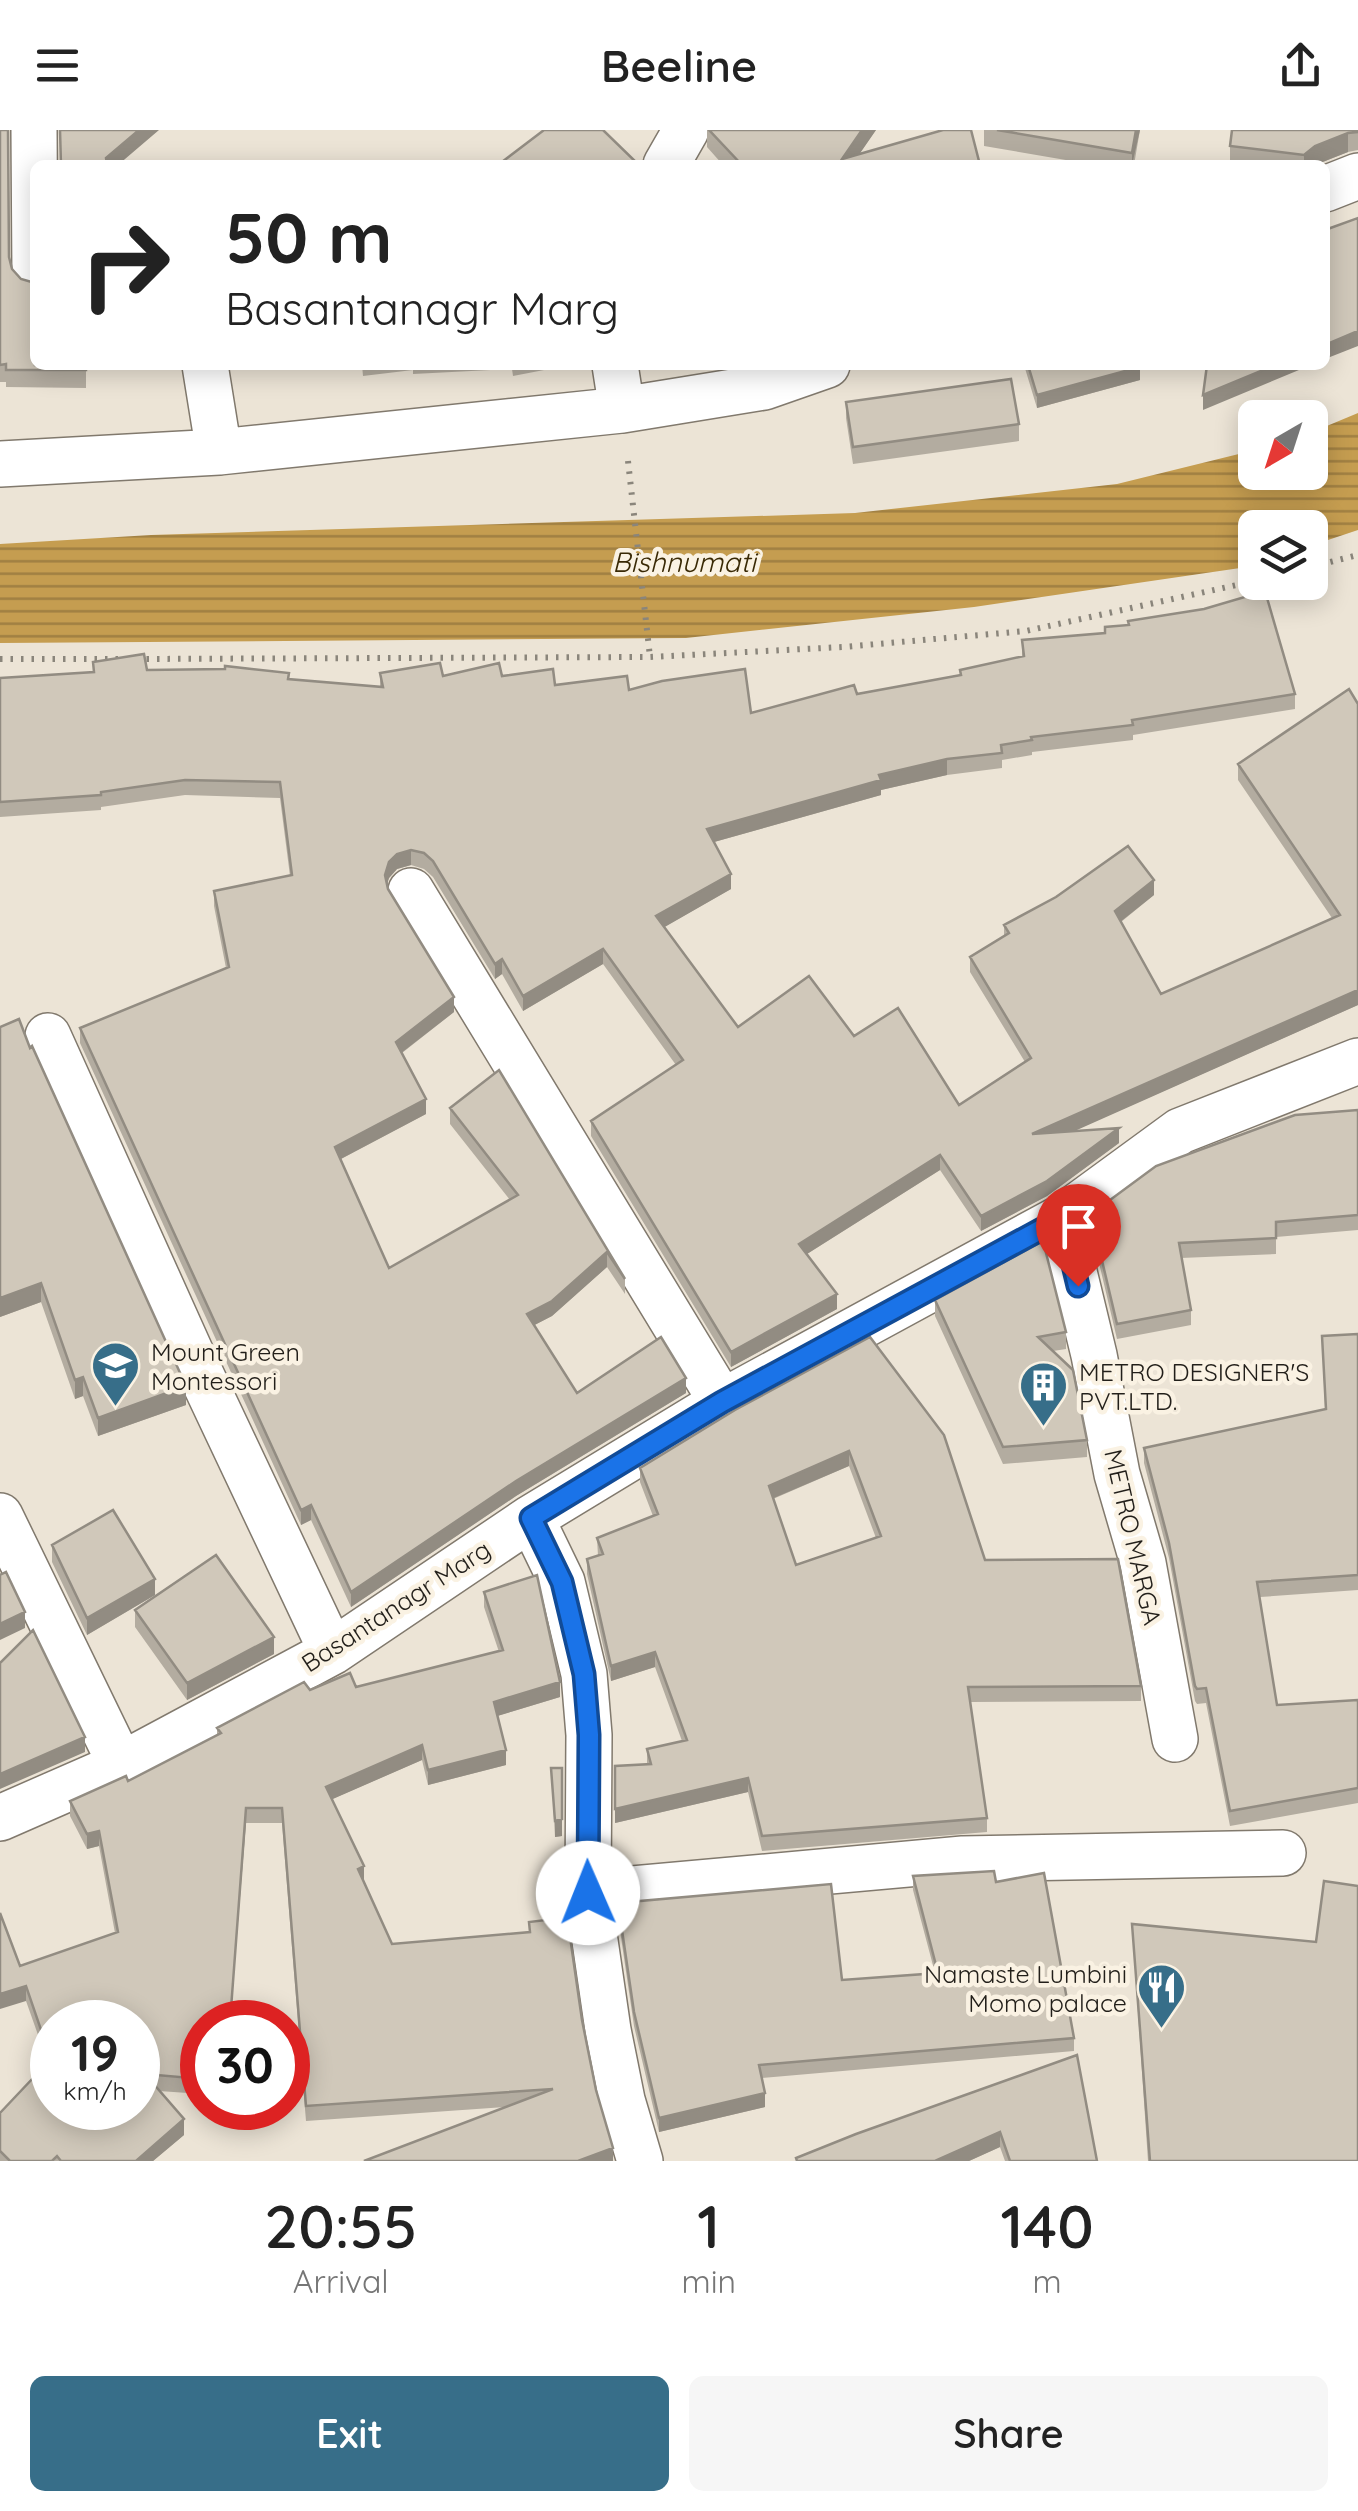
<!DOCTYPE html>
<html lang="en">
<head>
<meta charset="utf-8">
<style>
  body { margin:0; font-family:Quicksand,sans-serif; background:#f6f6f6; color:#222; height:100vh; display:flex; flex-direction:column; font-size:38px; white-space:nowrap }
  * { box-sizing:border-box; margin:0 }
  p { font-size:32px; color:#767676 }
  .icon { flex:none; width:55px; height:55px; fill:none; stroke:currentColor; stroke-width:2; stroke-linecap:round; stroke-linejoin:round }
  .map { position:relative; height:2031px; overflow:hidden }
  .drawer { display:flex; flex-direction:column; background:#fff; flex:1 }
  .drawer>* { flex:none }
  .guide { position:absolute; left:30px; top:30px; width:1300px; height:210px; border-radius:15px; box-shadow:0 5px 25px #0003; background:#fff; color:#222; overflow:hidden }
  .needle { width:65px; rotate:219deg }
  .controls { position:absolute; left:1238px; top:270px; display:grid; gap:20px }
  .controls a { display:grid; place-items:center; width:90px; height:90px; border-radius:15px; background:#fff; box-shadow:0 5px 25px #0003; font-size:50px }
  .speed { position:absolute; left:30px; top:1870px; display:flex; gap:20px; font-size:50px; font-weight:700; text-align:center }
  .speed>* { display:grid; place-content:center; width:130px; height:130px; border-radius:50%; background:#fff; box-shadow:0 5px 25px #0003; line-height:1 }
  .speed small { font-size:25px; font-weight:400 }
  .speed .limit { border:15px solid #d22; background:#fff; color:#111 }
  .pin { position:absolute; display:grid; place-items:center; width:85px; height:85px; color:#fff; margin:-102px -42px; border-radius:50% 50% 50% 0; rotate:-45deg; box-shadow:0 0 10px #0007 }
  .pin .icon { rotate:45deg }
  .me { position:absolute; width:110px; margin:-55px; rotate:359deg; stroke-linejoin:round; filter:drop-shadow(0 0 8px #0008) }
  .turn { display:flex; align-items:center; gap:35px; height:210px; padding:0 30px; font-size:45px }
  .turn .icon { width:130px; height:130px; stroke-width:2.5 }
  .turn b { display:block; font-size:70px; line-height:85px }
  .eta { display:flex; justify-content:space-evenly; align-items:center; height:170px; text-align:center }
  .eta b { font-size:60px; font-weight:600; line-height:70px }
  .button { display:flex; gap:20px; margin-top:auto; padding:20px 30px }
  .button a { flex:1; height:115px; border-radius:15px; background:#376e89; color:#fff; font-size:40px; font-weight:600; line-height:115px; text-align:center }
  .button a+a { background:#f6f6f6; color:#222 }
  header { display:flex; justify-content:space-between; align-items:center; height:130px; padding:0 30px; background:#fff; font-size:45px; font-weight:600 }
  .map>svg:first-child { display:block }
</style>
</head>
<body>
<header><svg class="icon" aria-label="menu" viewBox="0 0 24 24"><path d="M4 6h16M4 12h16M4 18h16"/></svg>Beeline<svg class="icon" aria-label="share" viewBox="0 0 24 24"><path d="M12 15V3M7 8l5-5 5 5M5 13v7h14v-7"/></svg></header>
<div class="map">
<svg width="1358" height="2031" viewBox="0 0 1358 2031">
  <defs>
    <pattern id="water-rules" width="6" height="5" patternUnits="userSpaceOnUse" patternTransform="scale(2.5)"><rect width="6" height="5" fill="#c59d50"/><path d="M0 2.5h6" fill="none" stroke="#a07f42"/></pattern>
  </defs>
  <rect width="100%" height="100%" fill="#ece4d6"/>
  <!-- water -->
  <path fill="url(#water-rules)" d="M1358,283V400L1310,416V398H1255V435L1247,437L974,477L686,508L0,513V414L151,405L855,383L1117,354L1255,320V342H1310V303Z"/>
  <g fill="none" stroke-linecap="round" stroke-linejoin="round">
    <defs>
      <path id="street" d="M34,0L35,144
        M666,35L686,0
        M1325,59L1358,46
        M205,235L219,322
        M615,235L622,280
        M0,334L219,322L622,280L764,257L827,235
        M411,761L722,1272
        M48,906L194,1230L332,1522
        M1061,1088L1094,1225L1117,1344L1143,1433L1175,1609
        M0,1386L121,1635
        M531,1388L562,1452L584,1544L589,1605L588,1763L608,1900L622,1970L640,2031
        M0,1688L121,1635L332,1522L531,1388L722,1272L1061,1088L1180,1001L1358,931
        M588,1763L963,1729L1283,1723"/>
    </defs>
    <!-- street casing -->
    <use href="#street" stroke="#81796d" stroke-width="48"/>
    <!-- path -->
    <path stroke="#8a857b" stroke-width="6" stroke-dasharray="2.5 8" stroke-linecap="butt" d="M628,331L650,527
      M1310,437L1358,425
      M0,529H119
      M136,529L650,527L843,517L1026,501L1255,451"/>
    <!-- street -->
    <use href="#street" stroke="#fff" stroke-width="45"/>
  </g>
  <!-- wall -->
  <path fill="#b3aca0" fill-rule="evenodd" d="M0,0L9,127L12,139L86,235V258L6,257V252H0Z
    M707,0H876L859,24L980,35H723L707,17Z
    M984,0H1140L1134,35H1095L984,16Z
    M1358,0V20L1348,22L1315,35L1230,34V16Z
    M362,235H570L513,246L512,239L413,244V240L363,246Z
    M1024,235H1139L1140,250L1037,278Z
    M846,272L1019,294V311L853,334L846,288Z
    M1022,510L1295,564V579L1133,605V610L1032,622V625L1002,630V638L947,645L881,660V665L714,712L731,759L664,797L738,897L854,906L959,975L1025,932L970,842V827L1004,806V795L1154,765L1121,792L1161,864L1332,788L1238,650V634L1349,559L1358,875L1073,1001L1119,1013L1047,1066L981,1101L940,1040L807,1124L837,1179L731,1237L591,1006V991L676,935L603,834L523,881L502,844L495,849L433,747L424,739L411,735L397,739L389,748L387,753L388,759L454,882L402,923L426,984L341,1029L389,1138L510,1070L450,994V978L499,940L625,1149V1164L607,1137L552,1186L534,1195L577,1263H686L516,1366L351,1477L311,1390L301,1395L80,913V898L226,838L214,776V761L290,746L280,668L185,665L101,677V680L0,687V548L93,543V532L147,540L289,549L380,557V543L443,546H502L555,555L629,560L751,583L960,545L1022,526Z
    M0,897L30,918L186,1275L98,1306L83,1266L75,1269L41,1172L0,1187Z
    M1358,980V1100L1276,1107V1124L1181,1128L1191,1180V1195L1117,1209L1091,1099V1084Z
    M935,1170L1066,1202V1219L1053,1221L1087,1310V1327L1003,1334L935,1186Z
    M1358,1204V1460L1260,1467L1277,1575L1358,1570V1673L1230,1696L1206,1573L1197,1574L1195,1571L1169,1428L1144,1333V1318L1325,1279L1322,1206Z
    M870,1207L985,1430L1141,1556V1571L970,1572L987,1688V1702L762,1721L748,1662L615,1693L647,1635V1619L682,1611L655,1537L611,1551L587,1444V1429L598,1426L597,1408L653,1386L640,1352V1338ZM849,1336L876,1408L796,1435L773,1369Z
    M52,1415L155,1465L87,1505L52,1432Z
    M484,1462L560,1567L497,1586L506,1635L428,1655L422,1630L332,1669L364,1751L392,1814L529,1802V1792L561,1788V1773L596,1960L613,2031L505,1977L306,1991L282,1693H246L202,1892V1964L159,1961L184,2005L153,2031H0V1983L48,1933L26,1871L20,1836L115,1803L99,1716L87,1719L70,1686V1671L128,1651L217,1605V1598L310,1560L356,1557L499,1522L484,1477Z
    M135,1480L274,1524L187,1570L135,1497Z
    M551,1638H562V1706L555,1707Z
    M913,1746L996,1752L1074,1908V1921L762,1948L765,1977L659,2002L634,1896L618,1787V1773L842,1850L935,1843L913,1760Z
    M1132,1794L1316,1812L1358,2031H1148Z
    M1077,1925L1097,2031H1005L1000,2017L969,2031H796V2028Z"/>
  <!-- shaded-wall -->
  <path fill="#928c82" d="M139,0H159L118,35H106V28Z
    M862,0H876L852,35L842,29Z
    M1136,0H1140L1132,35V23Z
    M1348,3V22L1315,35H1304V25L1315,16Z
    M1358,201V216L1325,229V215Z
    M1275,235H1311L1203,280V265Z
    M1140,237V250L1037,278V265Z
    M947,629V645L881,660V665L707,714V699L879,645Z
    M411,720V735L397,739L389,748L385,761V745L389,732L397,724Z
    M731,744V759L656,802V786Z
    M1154,750V765L1115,796V781Z
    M603,819V834L523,881V866Z
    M502,829V844L495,849V834Z
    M1358,860V875L1032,1020V1004Z
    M454,867V882L396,927V912Z
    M426,969V984L335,1032V1017Z
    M1119,998V1013L1047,1066L981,1101V1086Z
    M940,1025V1040L799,1129V1114Z
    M607,1122V1137L552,1186L527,1199V1184Z
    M41,1153V1172L0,1187V1168Z
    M837,1164V1179L731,1237V1222Z
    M83,1247V1266L75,1269V1250Z
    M686,1248V1263L516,1366L351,1477V1462L516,1351Z
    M186,1256V1275L98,1306V1288Z
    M849,1321V1336L769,1370V1356Z
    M311,1375V1390L301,1395V1380Z
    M155,1449V1465L87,1505V1488Z
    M25,1482V1498L0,1510V1494Z
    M274,1507V1524L187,1570V1553Z
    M655,1522V1537L611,1551V1536Z
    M560,1552V1567L494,1587V1572Z
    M85,1607V1622L0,1659V1644Z
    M422,1615V1630L326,1672V1657Z
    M506,1620V1635L428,1655V1640Z
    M748,1648V1662L615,1693V1679Z
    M246,1678V1693L230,1892Z
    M562,1689V1706L555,1707V1691Z
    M99,1701V1716L87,1719V1704Z
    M364,1736V1751L358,1739Z
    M26,1856V1871L0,1879V1864Z
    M765,1963V1977L659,2002V1988Z
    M184,1989V2005L153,2031H136Z
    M1000,2002V2017L969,2031H935Z
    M613,2018V2031H578Z"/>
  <!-- building -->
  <path fill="#d0c8ba" stroke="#928c82" stroke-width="2.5" fill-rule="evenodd" d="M0,0H8L9,127L12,139L21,149L35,153V235H86V240H6V234L0,235Z
    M60,0H139L106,28L107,35H61Z
    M544,0H603L639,35H498Z
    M709,0H862L842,29L943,0H971L980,35H742Z
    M997,0H1136L1132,23Z
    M1232,0H1358V2L1348,3L1315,16L1304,25L1230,16Z
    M1358,88V201L1325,215V100Z
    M1028,235H1139L1140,237L1037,265Z
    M1207,235H1275L1203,265Z
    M1011,249L1019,294L853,317L846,272Z
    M1265,461L1295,564L1132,590L1133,595L1031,607L1032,610L1001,615L1002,623L947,629L879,645L881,650L707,699L731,744L656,786L738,897L809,846L854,906L898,878L959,975L1031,928L970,827L1009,803L1004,795L1056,767L1128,716L1154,750L1115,781L1161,864L1340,785L1238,634L1349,559L1358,574V860L1032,1004L1119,998L1047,1051L981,1086L940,1025L799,1114L837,1164L731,1222L591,991L683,930L603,819L523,866L502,829L495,834L433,731L424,723L411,720L397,724L389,732L385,745L388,759L454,867L396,912L426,969L335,1017L389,1138L518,1065L450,978L499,940L625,1149L607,1122L552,1171L527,1184L577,1263L661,1207L686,1248L516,1351L351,1462L311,1375L301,1380L80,898L229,837L214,761L292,745L280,652L185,650L101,662V665L0,672V548L94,542L93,532L144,524L147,540L225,539V536L289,543L288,549L383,557L380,543L440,533L443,546L499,533L502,546L553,539L555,555L627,546L629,560L662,551L745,539L751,583L854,555L857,564L961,545L960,540L1024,526L1022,510L1105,503V497L1129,495L1128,491L1204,479Z
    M19,889L30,918L32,916L186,1256L98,1288L83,1247L75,1250L41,1153L0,1168V897Z
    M1358,980V1085L1276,1092V1108L1179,1113L1191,1180L1117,1194L1091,1084L1156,1036L1295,985Z
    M1043,1111L1066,1202L1038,1207L1073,1240L1087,1310L1003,1317L935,1170Z
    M1358,1204V1445L1257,1452L1277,1575L1358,1570V1658L1230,1681L1206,1558L1197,1559L1195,1556L1169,1413L1144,1318L1326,1279L1322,1206Z
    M870,1207L944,1305L985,1430L1118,1429L1141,1556L968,1557L987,1688L762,1706L748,1648L615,1679V1636L651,1634L647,1619L687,1610L655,1522L611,1536L587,1429L603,1424L597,1408L658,1384L640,1338L735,1280ZM849,1321L881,1406L796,1435L769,1356Z
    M113,1380L155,1449L87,1488L52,1415Z
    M216,1425L274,1507L187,1553L135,1480Z
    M6,1442L25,1482L0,1494V1445Z
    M537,1445L560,1552L494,1572L506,1620L428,1640L422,1615L326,1657L364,1736L358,1739L392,1814L530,1802L529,1792L563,1788L561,1773L565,1772L582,1890L596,1960L613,2018L578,2031H364L553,1959L306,1976L282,1678H246L230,1892H202V1949L145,1944L184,1989L136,2031H61L57,2026L52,2031H10L0,2021V1983L51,1929L26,1856L0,1864V1783L20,1836L118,1802L99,1701L87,1704L70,1671L126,1646L128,1651L221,1603L217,1598L304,1552L310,1560L350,1543L356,1557L503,1520L484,1462ZM52,1892H138V1978H52Z
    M33,1500L85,1607L0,1644V1533Z
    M551,1638H562V1689L555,1691Z
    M994,1741L996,1752L1044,1743L1074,1908L759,1935L765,1963L659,1988L634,1882L618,1773L831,1754L842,1850L938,1843L913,1746Z
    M1324,1751L1358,1756V2031H1150L1132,1794L1316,1812Z
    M1077,1925L1097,2031H1010L1000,2002L935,2031H797L796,2028L856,2004Z"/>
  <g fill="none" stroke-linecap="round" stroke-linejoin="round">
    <defs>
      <path id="route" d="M588,1763L589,1605L584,1544L562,1452L531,1388L722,1272L1062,1088L1078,1156"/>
    </defs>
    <!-- route casing -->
    <use href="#route" stroke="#114b97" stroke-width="25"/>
    <!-- route -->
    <use href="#route" stroke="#1a73e8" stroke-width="18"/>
  </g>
  <!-- icons -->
  <defs>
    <symbol id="school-pin" viewBox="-11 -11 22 30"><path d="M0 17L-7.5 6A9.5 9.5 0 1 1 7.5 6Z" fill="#376e89" stroke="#faf2e3"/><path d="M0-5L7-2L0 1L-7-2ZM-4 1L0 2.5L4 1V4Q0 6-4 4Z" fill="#fff"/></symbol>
    <symbol id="building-pin" viewBox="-11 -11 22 30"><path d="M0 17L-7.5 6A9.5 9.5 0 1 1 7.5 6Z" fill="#376e89" stroke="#faf2e3"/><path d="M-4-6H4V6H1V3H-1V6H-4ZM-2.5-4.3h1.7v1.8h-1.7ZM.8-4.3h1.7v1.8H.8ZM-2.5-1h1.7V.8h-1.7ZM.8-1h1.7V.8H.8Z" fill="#fff"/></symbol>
    <symbol id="restaurant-pin" viewBox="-11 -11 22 30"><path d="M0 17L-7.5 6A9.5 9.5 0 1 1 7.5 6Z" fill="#376e89" stroke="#faf2e3"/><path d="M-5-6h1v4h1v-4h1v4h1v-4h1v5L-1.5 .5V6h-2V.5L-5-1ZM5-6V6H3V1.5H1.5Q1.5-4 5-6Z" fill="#fff"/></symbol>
  </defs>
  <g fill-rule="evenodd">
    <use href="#school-pin" x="88" y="1208" width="55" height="75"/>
    <use href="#building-pin" x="1016" y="1228" width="55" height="75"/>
    <use href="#restaurant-pin" x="1134" y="1830" width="55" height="75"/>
  </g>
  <g text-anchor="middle" stroke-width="9" stroke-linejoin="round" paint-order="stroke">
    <!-- poi labels -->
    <g font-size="25" fill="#221f1a" stroke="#faf2e3" text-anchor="start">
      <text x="151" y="1231">Mount Green<tspan x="151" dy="29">Montessori</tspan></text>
      <text x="1079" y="1251">METRO DESIGNER'S<tspan x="1079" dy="29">PVT.LTD.</tspan></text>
      <text x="1127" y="1853" text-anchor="end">Namaste Lumbini<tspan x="1127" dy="29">Momo palace</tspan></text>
    </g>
    <!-- street labels -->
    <g font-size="25" fill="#221f1a" stroke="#faf2e3">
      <text transform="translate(1133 1407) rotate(77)" y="9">METRO MARGA</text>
      <text transform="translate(396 1476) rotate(-33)" y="9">Basantanagr Marg</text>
    </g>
    <!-- water labels -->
    <g font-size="28" font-style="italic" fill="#392905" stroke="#faf2e3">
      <text x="684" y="442">Bishnumati</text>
    </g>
  </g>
</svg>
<div class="controls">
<a><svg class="needle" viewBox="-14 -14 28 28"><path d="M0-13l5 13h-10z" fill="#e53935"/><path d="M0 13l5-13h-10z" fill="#767676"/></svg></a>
<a><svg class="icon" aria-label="layers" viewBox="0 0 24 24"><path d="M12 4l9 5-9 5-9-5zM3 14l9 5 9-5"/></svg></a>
</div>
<div class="speed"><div>19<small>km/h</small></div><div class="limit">30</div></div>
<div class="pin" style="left:1078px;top:1156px;background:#d93025"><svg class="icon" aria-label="arrive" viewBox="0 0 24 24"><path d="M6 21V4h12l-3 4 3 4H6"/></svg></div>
<svg class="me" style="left:588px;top:1763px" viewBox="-20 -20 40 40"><circle r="19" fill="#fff"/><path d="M0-13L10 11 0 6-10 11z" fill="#1a73e8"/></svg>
<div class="guide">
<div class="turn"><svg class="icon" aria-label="right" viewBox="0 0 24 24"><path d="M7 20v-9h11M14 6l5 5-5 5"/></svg><div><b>50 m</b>Basantanagr Marg</div></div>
</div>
</div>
<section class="drawer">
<div class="eta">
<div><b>20:55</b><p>Arrival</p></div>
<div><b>1</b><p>min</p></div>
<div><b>140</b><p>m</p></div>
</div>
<div class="button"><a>Exit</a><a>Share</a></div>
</section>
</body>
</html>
